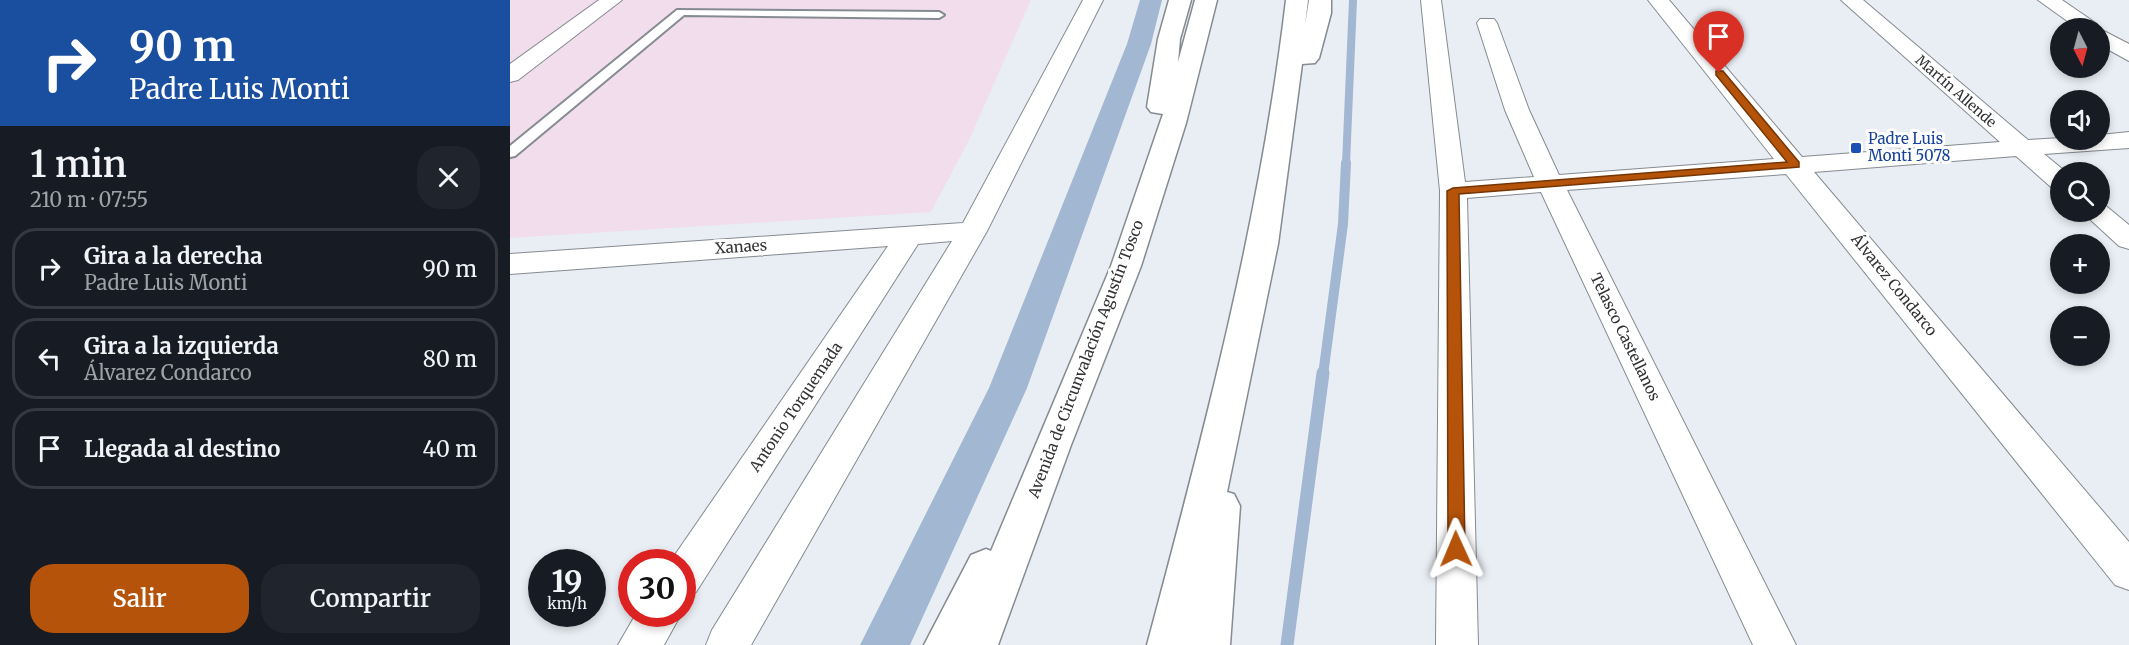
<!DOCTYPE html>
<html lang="es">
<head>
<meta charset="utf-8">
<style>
  body { margin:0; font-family:Merriweather,serif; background:#20242c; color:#f1f3f6; height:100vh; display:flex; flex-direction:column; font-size:22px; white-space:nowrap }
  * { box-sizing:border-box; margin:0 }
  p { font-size:20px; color:#9ea1a6 }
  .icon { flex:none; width:33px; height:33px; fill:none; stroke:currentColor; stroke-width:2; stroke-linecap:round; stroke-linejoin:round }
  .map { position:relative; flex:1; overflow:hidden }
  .details { display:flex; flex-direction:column; background:#171b24; width:510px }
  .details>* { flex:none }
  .top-card { background:#1a4fa0; color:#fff; overflow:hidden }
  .needle { width:39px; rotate:174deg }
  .buttons { position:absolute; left:1540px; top:18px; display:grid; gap:12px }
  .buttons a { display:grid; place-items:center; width:60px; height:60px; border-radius:50%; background:#171b24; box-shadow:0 3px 9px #0003; font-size:30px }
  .speed { position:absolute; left:18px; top:549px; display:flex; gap:12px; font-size:30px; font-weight:700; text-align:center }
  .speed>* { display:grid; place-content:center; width:78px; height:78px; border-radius:50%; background:#171b24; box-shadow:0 3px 9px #0003; line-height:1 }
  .speed small { font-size:15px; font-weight:400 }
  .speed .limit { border:9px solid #d22; background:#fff; color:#111 }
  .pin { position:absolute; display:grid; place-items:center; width:51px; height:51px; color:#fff; margin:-62px -26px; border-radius:50% 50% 50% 0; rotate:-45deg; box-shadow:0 0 6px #0007 }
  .pin .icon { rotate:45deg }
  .me { position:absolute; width:66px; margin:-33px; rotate:359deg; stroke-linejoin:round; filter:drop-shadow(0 0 4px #0008) }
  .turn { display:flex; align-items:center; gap:21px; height:126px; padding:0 30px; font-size:27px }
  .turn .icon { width:78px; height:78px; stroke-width:2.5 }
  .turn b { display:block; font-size:42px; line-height:51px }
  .round { display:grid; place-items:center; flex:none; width:63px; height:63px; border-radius:24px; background:#20242c }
  .head { display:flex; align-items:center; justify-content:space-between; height:102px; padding:0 30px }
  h1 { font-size:36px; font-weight:600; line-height:45px }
  .button { display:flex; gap:12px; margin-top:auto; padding:12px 30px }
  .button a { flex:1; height:69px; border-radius:24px; background:#b45309; color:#fff; font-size:24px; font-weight:600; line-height:69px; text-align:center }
  .button a+a { background:#20242c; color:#f1f3f6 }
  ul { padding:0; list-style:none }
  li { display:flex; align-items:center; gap:18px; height:81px; margin:0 12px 9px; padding:0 18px; border:3px solid #363941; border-radius:24px }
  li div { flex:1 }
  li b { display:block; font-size:22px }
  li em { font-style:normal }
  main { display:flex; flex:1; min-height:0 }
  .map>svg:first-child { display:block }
</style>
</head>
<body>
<main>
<section class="details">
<div class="top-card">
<div class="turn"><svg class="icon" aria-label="right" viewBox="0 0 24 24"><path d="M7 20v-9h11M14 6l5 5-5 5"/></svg><div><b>90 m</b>Padre Luis Monti</div></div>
</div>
<div class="head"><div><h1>1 min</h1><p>210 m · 07:55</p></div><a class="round"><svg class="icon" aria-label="close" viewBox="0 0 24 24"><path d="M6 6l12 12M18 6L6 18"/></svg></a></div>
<ul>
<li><svg class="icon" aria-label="right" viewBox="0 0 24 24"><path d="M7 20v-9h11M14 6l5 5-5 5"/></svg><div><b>Gira a la derecha</b><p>Padre Luis Monti</p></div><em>90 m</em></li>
<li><svg class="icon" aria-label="left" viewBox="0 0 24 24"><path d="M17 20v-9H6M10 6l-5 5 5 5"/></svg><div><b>Gira a la izquierda</b><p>Álvarez Condarco</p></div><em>80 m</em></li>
<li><svg class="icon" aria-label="arrive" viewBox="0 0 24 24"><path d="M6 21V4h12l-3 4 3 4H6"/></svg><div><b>Llegada al destino</b></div><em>40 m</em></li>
</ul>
<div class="button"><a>Salir</a><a>Compartir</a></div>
</section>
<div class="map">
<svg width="1619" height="645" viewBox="0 0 1619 645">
  <rect width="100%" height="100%" fill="#e9eef4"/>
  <!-- industrial -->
  <path fill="#f1ddec" d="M0,0H521L459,140L421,212L0,238Z"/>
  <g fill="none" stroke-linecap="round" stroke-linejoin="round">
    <!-- stream-far2 -->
    <path stroke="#a1b7d2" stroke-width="8" d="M836,164L843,0"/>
    <!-- stream-far1 -->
    <path stroke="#a1b7d2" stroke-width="10" d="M813,375L833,224L836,163"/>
    <!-- stream -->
    <path stroke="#a1b7d2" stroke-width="13" d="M777,645L813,373"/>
    <!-- canal -->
    <path fill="#a1b7d2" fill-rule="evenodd" d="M630,0H652L641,44L517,388L400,645H350L479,388L617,44Z"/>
    <defs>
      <path id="service" d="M167,10L429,12L434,15L429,18L174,15L5,156L0,157V146Z"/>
      <path id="minor" d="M89,0H112L8,80L0,82V64Z
        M573,0H593L477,231L241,645H196L202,630L442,241L408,244L186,592L172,597V562H160L378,246L0,274V254L453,223Z
        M911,0H931L955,182L1024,177L995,110L967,23L970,19H984L987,23L1019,110L1049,175L1264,159L1138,0H1159L1292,157L1490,142L1331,0H1353L1518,140L1551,138L1590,140V135L1619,132V148L1534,154L1556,172H1551V190L1542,188L1506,156L1304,172L1619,542V590L1605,585L1276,174L1057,190L1286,645H1243L1031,192L957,198L968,645H926L930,191Z
        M1528,0H1552L1587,24L1590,29L1619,44V61L1590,45V28H1567Z
        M1590,204L1596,206L1619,225V249L1609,246L1572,212H1590Z
        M126,614H171L154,645H108Z"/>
      <path id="motorway" d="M659,0H681L670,39L668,62L685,0H707L676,123L631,266L561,445L488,645H414L461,555L476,549L481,551L601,266L653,114L641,112L637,107L648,39Z
        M776,0H798L795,25L799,0H821V13L809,58L805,63L792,64L768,244L717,492L724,494L730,506L720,645H637C694,432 750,220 776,0Z"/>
    </defs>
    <!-- service casing -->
    <use href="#service" stroke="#858b90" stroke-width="4"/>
    <!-- minor casing -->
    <use href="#minor" stroke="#858b90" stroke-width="2"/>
    <!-- motorway casing -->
    <use href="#motorway" stroke="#858b90" stroke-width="3"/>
    <!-- service -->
    <use href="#service" fill="#fff" fill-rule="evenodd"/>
    <!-- minor -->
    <use href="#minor" fill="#fff" fill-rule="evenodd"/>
    <!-- motorway -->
    <use href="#motorway" fill="#fff" fill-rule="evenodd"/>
  </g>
  <!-- route -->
  <path fill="#b45309" stroke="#753606" stroke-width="1.5" d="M1206,71H1213L1289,162V167L949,194L955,549L952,555L946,557L940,555L938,549L937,191L943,188L1277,162L1206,75Z"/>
  <!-- markers -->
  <rect fill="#1a4fb4" stroke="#fff" stroke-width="2" x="1340" y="142" width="12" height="12" rx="3"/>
  <g text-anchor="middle" stroke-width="6" stroke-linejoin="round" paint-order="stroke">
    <!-- far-street labels -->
    <g font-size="14" fill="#303234" stroke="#fff">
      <text transform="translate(1446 91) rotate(41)" y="5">Martín Allende</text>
    </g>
    <!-- transit labels -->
    <g font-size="15" fill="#164399" stroke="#fff" text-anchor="start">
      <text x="1358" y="144">Padre Luis<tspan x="1358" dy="17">Monti 5078</tspan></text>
    </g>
    <!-- street labels -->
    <g font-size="15" fill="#303234" stroke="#fff">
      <text transform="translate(231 247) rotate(-4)" y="5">Xanaes</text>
      <text transform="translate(1384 285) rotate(51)" y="5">Álvarez Condarco</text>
      <text transform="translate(1115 337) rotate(64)" y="5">Telasco Castellanos</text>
      <text transform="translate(576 359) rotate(-69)" y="5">Avenida de Circunvalación Agustín Tosco</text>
      <text transform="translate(286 407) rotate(-56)" y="5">Antonio Torquemada</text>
    </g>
  </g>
</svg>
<div class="buttons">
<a><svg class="needle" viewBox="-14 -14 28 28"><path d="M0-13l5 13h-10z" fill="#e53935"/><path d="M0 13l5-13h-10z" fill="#9ea1a6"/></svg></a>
<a><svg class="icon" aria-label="sound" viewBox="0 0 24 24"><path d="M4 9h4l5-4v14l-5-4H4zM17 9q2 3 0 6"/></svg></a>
<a><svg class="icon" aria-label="search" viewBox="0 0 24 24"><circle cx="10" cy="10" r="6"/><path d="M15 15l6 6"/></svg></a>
<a>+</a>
<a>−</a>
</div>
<div class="speed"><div>19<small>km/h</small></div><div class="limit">30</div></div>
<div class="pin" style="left:1209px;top:73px;background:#d93025"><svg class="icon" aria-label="arrive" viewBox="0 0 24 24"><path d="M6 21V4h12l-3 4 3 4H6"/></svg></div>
<svg class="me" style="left:946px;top:549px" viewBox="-20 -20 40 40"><path d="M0-17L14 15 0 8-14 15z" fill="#b45309" stroke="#fff" stroke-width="4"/></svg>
</div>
</main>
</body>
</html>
